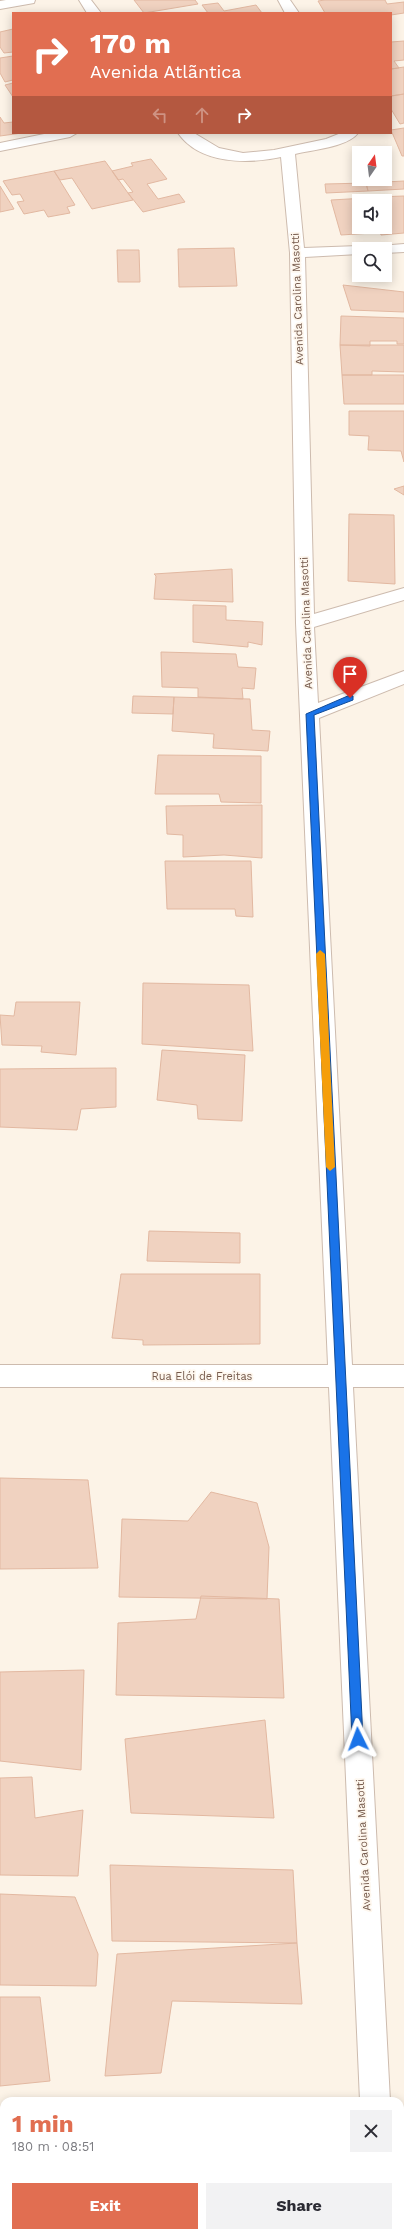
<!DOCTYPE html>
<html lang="en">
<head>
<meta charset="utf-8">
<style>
  body { margin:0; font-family:"Work Sans",sans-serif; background:#f2f2f3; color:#2b2b33; height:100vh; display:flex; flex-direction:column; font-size:15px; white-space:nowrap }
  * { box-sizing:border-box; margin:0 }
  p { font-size:13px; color:#7c7c81 }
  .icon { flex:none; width:22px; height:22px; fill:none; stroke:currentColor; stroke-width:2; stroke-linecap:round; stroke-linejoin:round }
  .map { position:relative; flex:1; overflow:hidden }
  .panel { position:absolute; left:0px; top:2097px; width:404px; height:140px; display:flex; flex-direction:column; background:#fff; border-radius:12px 12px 0 0; box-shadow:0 2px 10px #0003 }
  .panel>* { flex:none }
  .guide { position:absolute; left:12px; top:12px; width:380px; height:122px; border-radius:0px; box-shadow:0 2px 10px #0003; background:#e16e51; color:#fff; overflow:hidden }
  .needle { width:26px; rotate:14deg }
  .controls { position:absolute; left:352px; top:146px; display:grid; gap:8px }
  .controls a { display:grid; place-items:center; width:40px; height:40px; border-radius:0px; background:#fff; box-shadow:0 2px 10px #0003; font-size:20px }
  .pin { position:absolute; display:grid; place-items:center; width:34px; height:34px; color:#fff; margin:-41px -17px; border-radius:50% 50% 50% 0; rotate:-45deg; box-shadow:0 0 4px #0007 }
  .pin .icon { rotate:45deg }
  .me { position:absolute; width:44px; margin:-22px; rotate:357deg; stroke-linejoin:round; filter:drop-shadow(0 0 3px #0008) }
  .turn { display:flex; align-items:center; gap:14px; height:84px; padding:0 12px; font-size:18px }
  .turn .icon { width:52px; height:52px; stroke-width:2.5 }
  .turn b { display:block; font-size:28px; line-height:34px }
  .lanes { display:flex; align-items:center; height:38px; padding:0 12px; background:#0003; justify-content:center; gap:20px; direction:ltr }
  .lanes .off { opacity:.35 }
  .round { display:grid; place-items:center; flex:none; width:42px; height:42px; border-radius:0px; background:#f2f2f3 }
  .headline { display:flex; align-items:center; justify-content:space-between; height:68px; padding:0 12px }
  h1 { font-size:24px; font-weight:700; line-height:30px; color:#e16e51 }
  .action { display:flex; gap:8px; margin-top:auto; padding:8px 12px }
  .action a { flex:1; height:46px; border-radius:0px; background:#e16e51; color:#fff; font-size:16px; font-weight:700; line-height:46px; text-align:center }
  .action a+a { background:#f2f2f3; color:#2b2b33 }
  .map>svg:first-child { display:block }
</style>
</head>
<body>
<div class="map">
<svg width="404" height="2237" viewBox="0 0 404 2237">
  <rect width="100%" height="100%" fill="#fcf3e7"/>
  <!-- building -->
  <path fill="#f0d2c0" stroke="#e2b8a1" d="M134,0H195L198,4L144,13Z
    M325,0H385L387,4L404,2V13L391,15V13H325L318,1Z
    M218,3L224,11L256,5L262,13H208L202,5Z
    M13,29V52L4,53L0,47V32Z
    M404,41V60L394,61L399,68L391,69V42Z
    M13,56V80L5,82L0,73V58Z
    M404,67V94L391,96V69Z
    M13,83V97L5,85Z
    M404,94V123L400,124L391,109V96Z
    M0,117L4,123L13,122V133H22L0,136Z
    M404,128V156H402L391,130Z
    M151,159L167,179L147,184L158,199L179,194L185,202L143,212L128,193L133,192L123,179L118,180L112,171L133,166L131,163Z
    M105,161L133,200L92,209L72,178L60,180L54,171Z
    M54,171L75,205L67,207L70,213L48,217L44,210L24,214L17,202L24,201L20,194L12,195L3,181Z
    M404,181V189L368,191L366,183Z
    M366,183L368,191L326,193L325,184Z
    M0,186L14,209L0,212Z
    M404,196V233L381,235L379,227H385V201H377L376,197Z
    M366,198L367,201H359V227H370L372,233L341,235L331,200Z
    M234,248L237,286L179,287L178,249Z
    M117,250H139L140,282H118Z
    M343,285L404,292V312L351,310Z
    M341,316L404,318V344H397V341H370V346L340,345Z
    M340,345H404V372L372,371V375H342Z
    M342,375H404V404H344Z
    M349,411H404V462L401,451L368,450L369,436L349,435Z
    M404,486V495L394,489Z
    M349,514L394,515L395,584L348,581Z
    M232,569L233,602L154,599L156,576L154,574Z
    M193,605L226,606V620L263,622L262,645L248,642V647L193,642Z
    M161,652L236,654L238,667L256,668L254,689L242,688L243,699L198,697V688L162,687Z
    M133,696L174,697L173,714L132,713Z
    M174,697L250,699L252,730L270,731L268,751L213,748L214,734L172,731Z
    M158,755L261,756V803L221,802L219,794H155Z
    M262,805V858L224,855L183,857V835L167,834L166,806Z
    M165,861H251L253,917L236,916L235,909H167Z
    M143,983L249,985L253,1051L142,1044Z
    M16,1002H80L76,1055L41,1052L42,1046L2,1045L0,1015L14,1016Z
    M162,1050L245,1055L242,1121L198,1119L197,1105L157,1100Z
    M116,1068V1107L81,1109L77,1130L0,1127V1069Z
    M149,1231L240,1233V1263L147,1261Z
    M121,1274H260V1344L143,1345V1340L112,1338Z
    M0,1478L88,1480L98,1568L0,1569Z
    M211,1492L257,1503L269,1547L267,1599L119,1597L122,1519L188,1521Z
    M201,1596L279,1599L284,1698L116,1695L118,1623L196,1619Z
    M84,1670L81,1770L0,1761V1672Z
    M265,1720L274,1818L131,1813L125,1739Z
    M32,1777L35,1818L83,1810L78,1876L0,1875V1778Z
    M110,1865L293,1870L297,1943L112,1941Z
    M0,1894L75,1897L98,1954L96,1986L0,1985Z
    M297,1943L302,2004L172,2001L161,2073L105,2076L117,1954Z
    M0,1997H40L50,2081L0,2086Z"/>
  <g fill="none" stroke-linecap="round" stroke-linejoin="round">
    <defs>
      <path id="street" d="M6,0H35L34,3L0,9V1Z
        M79,0H91L101,13H87Z
        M278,0H290L299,13H285Z
        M49,133H77L70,137L0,151V143Z
        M178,133H194L219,148L243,153L274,150L326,139L341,133H358C348,147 311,150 295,154L304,248L359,246L366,249H359V254L305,257L314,614L404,588V600L314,627L318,703L404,671V684L319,718L352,1365H404V1387H353L390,2101H360L329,1387H0V1365H328L296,623L290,253L281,157C249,164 200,165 178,133Z
        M404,244V252L385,253V249H377L379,246Z
        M366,2233H398V2237H366Z"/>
    </defs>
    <!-- street casing -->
    <use href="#street" stroke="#cdbbae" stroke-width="2"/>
    <!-- street -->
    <use href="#street" fill="#fff" fill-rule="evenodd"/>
  </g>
  <!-- route -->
  <path fill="#1a73e8" stroke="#114b97" d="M350,695L353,696V700L314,715L363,1739L362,1743L358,1744L354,1743L352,1739L306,714Z"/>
  <!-- slow -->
  <path fill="#f59e0b" d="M320,950L325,954L335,1167L330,1171L326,1167L316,954Z"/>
  <g text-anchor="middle" stroke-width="3.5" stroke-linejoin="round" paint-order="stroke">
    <!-- street labels -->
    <g font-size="11" fill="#755a4c" stroke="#fef7ee">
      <text transform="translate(297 299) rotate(-92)" y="4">Avenida Carolina Masotti</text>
      <text transform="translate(306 623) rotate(-92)" y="4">Avenida Carolina Masotti</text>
      <text x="202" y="1380">Rua Elói de Freitas</text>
      <text transform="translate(363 1845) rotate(-93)" y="4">Avenida Carolina Masotti</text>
    </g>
  </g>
</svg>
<div class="controls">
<a><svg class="needle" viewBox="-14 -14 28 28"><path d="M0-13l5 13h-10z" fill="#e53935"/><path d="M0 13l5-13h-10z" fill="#7c7c81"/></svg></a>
<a><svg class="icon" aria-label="sound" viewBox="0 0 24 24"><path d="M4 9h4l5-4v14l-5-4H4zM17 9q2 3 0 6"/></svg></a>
<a><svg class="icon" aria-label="search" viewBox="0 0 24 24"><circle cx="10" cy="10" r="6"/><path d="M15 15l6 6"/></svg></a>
</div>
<div class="pin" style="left:350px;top:698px;background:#d93025"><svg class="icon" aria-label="arrive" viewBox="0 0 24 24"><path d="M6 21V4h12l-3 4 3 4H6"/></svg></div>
<svg class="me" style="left:358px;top:1739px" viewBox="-20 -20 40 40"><path d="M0-17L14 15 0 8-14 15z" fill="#1a73e8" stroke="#fff" stroke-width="4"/></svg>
<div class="guide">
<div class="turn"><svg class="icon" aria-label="right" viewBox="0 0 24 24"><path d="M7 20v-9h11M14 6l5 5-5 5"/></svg><div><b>170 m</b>Avenida Atlãntica</div></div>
<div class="lanes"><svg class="icon off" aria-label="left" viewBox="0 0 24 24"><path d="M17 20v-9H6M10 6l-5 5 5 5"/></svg><svg class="icon off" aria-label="ahead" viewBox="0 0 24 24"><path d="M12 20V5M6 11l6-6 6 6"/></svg><svg class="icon" aria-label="right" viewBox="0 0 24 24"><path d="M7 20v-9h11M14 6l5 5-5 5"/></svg></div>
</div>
<section class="panel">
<div class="headline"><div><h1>1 min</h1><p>180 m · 08:51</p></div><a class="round"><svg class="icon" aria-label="close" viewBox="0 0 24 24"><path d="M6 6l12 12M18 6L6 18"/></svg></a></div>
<div class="action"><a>Exit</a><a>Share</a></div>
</section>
</div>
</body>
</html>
